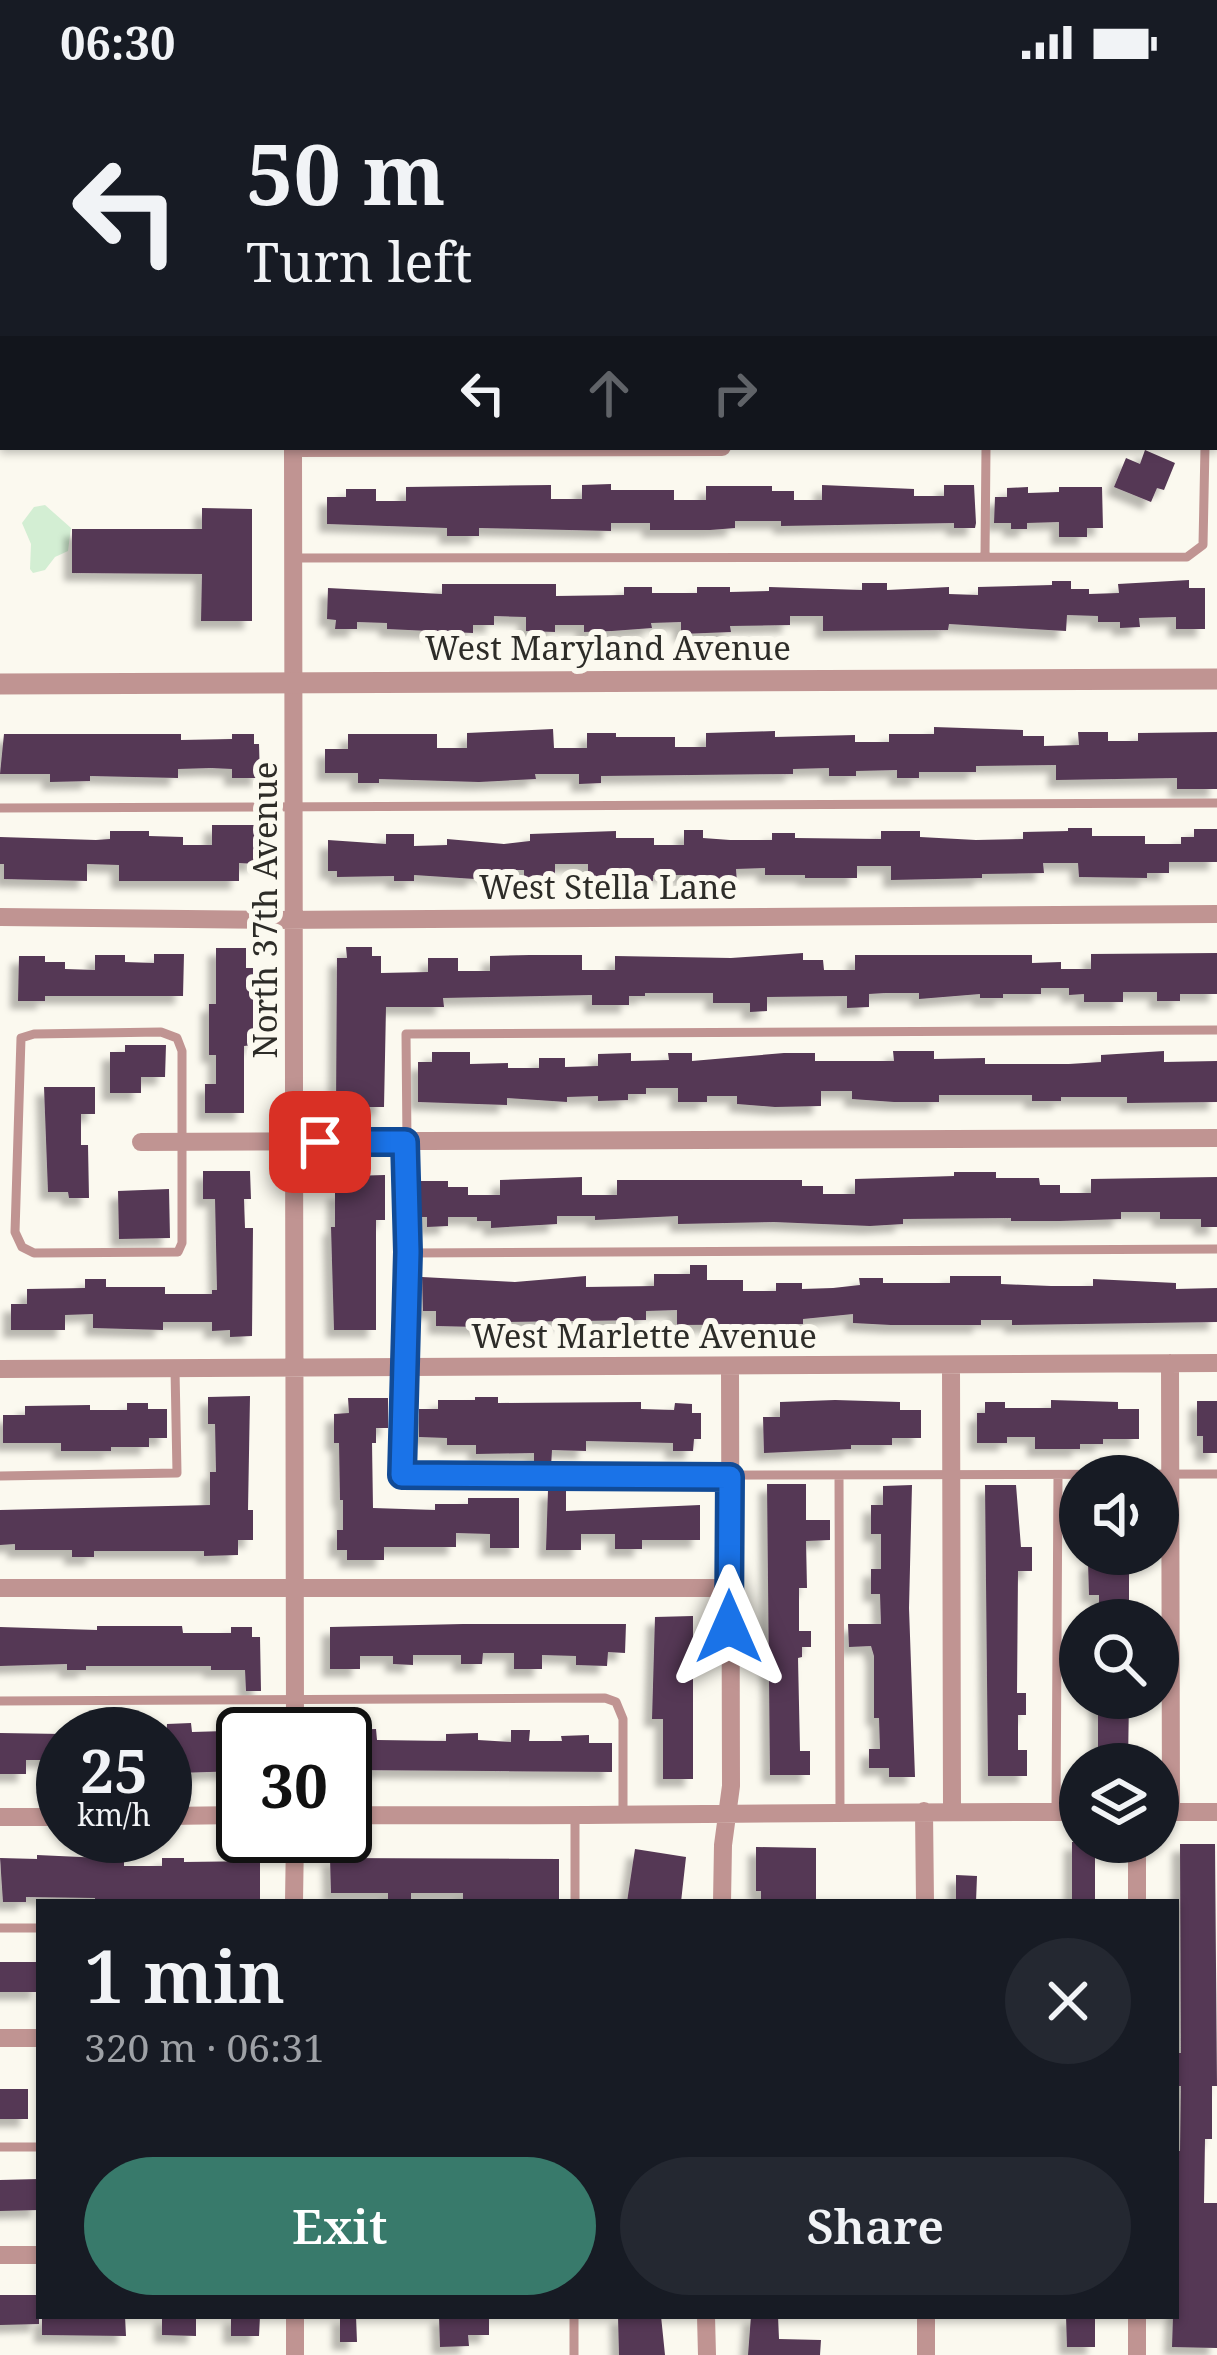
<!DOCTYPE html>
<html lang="en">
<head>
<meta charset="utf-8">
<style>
  body { margin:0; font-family:"Noto Serif",serif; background:#242831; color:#f1f3f6; height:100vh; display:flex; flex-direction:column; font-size:45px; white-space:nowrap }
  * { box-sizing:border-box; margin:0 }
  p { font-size:39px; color:#9ea1a6 }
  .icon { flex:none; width:66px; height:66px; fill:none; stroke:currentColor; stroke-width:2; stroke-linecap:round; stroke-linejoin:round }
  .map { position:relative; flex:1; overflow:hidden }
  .side { position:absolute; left:36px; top:1815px; width:1143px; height:420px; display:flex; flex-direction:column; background:#171b24; border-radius:0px; box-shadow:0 3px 9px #0004 }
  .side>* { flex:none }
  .top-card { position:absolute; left:0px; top:0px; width:1218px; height:366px; box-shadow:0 3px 9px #0004; background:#171b24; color:#f1f3f6; overflow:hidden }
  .tools { position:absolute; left:1059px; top:1371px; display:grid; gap:24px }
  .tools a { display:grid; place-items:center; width:120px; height:120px; border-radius:50%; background:#171b24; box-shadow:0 3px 9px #0004; font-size:60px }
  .speed { position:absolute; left:36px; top:1623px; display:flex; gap:24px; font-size:60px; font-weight:700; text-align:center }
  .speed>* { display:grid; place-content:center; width:156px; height:156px; border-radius:50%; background:#171b24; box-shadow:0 3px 9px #0004; line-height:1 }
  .speed small { font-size:30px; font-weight:400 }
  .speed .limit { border:6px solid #111; border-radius:18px; background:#fff; color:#111 }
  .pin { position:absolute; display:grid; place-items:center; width:102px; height:102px; color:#fff; margin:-51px; border-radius:24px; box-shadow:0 6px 18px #0006 }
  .me { position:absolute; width:132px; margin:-66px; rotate:0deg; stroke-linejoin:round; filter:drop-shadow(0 0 9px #0008) }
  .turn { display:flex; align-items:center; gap:42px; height:252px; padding:0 48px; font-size:54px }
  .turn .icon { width:156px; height:156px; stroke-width:2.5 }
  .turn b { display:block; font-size:84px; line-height:102px }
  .lanes { display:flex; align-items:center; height:114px; padding:0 48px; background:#0003; justify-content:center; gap:60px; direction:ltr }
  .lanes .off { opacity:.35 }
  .round { display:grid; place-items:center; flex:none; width:126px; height:126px; border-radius:63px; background:#242831 }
  .summary { display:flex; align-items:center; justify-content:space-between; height:204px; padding:0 48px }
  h1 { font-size:72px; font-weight:600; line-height:90px }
  .action { display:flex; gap:24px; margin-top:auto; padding:24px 48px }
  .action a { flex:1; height:138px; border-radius:72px; background:#387a6b; color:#fff; font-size:48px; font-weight:600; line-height:138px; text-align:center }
  .action a+a { background:#242831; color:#f1f3f6 }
  .status { display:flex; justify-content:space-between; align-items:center; height:84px; padding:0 60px; background:#171b24; direction:ltr }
  .status svg { height:33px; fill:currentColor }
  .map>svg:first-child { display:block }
</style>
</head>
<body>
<div class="status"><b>06:30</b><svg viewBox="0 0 49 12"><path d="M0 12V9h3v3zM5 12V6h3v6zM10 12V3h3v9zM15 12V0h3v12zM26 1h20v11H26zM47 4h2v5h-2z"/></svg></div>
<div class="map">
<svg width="1217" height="2271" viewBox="0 0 1217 2271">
  <defs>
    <filter id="shadow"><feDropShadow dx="-8" dy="8" stdDeviation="3" flood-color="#0004"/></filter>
  </defs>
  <rect width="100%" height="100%" fill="#fbf9ef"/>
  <!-- green -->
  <path fill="#d3eed3" d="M45,421L71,444L68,467L55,473L45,486L33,489L30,485L31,460L22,439L34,423Z"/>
  <!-- building -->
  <path fill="#553854" filter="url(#shadow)" d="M1145,366L1175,379L1164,406L1157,404L1151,418L1114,403L1126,374L1140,380Z
    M611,400V406H674V416H706V402H772V407H794V416H822V401L914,405V412H944V401H974L976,439L975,444H954V439L781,442V437H735V444L710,446H650V439H611V447L479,444V452H447V444L327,440V413H346V405H376V417H406V403L551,401V415H582V401Z
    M1028,403V409L1059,408V403H1102L1103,444H1087V453H1059V438L1027,439V445H1011V439H994L995,413H1007V404Z
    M202,424L252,425V537H201L202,490L72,489V445H202Z
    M1189,496V504H1205V545H1176V533L1139,534L1140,543L1120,544V538H1098V532L1067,531L1066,547L949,540L948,546L823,547V532H790V541L730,542L731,548L681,550V538L651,539L652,544L612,547L584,548V541H555V548L526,547V533L494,532V541H473V549L387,545V539L357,538V545H335L336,536L327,535L328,504L442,510V500H556V512L624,511V503H652V509H697V503H730V508L769,507V503L862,506V499H887V506L949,503V510L978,511V503L1052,501V497H1071V505H1089V510L1119,509L1118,500Z
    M934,643L1023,646V652H1044V662L1079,661L1078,648H1108V657H1138V649L1217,648V705H1177V694L1056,696V681L976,682V688H919V694H897V686L856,687V692H829V684L793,685V690L601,692V699L579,700V690H535L536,695L479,698L379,695V699H358V689H325V665H348V650H437V664H467V649L553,645L554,664H587V649H616V653H675V663H706V649L775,647V653L855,651V658H889V650H934Z
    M4,650H181V656L232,655V650H254V660H259L260,694H232V685L211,684L178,685V694L90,692V697L50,698V690H0Z
    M212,741H256V780L239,779V797H119V781L87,780V797L4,795V780H0V753L96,756L110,755V747H149V752L183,753V761H212Z
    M1068,744H1092V752H1145V760H1181V753H1194V745H1217V778H1169V789H1147V794L1079,793L1078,779H1043L1044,789L982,790V794L891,796V782H857V794H805V791H765V784L736,785L737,799H684V791H653V797L588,796V780H555V793L524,794V786H494V790H475V795L414,791V797H394V792L337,793V787H328V756L386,760V750H414V762L447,761V755L504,760L530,757V750L616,747V754H654V761H684V746H703V754L730,756H772V749H795V754L881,755V747H920V753L976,756L1023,755V748L1068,747Z
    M346,863H372V872H381V889L428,888V874H458V887H490V872L530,871H582V886H615V872L731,874L803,869V876H823L824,886H855V871H1032V879L1061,878V885H1091V870L1217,869V910H1180V917H1157V908H1123V918H1084V910L1069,911V904H1041V910H1003V914H980V910L919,915V909H885L869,910V923L847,924V912L767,913V927L750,928V919H713V909H645V912H629V921H592V911L443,914L444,923H386L384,1023H336L337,874H347Z
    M216,864H246V884H253V961L244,962V1029H205V1000H216V971H209V920H216Z
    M154,870H184L183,912H45V917H18L19,872H45V878H65V885L95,886V871H125V878L154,879Z
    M125,961H166L165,993H141V1009H110V968H125Z
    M893,967H934V975L985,974V980H1069L1101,978V971L1164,967V978L1217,977V1018L1127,1019V1013H1061V1017H1032V1011H939V1018H894L852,1015V1007H821V1022L775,1023L737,1020V1012H707V1018H678V1004H646V1010H628V1016L598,1017V1012L567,1013V1018L507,1014V1021L418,1018V978H432V968H470V980L508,979V984H539V974H565V983L598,982V970L631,969V977L669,976L668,969H692V977L784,969H815V977H894Z
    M44,1003H95V1030H81V1061H88L89,1114H69L68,1108H48Z
    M203,1087H250L251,1115H244L245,1144H253L252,1252L230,1253V1246L212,1247V1238H163V1246L93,1244V1230L65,1231V1246H11V1220H27V1205L85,1204V1195H106V1203H165V1210H212V1206H217L215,1115H203Z
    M954,1088H996V1094H1039L1040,1101H1060V1109H1091V1095L1217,1093V1143H1201V1135H1160V1128H1121V1135L1060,1137H1011V1134L903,1135V1140L870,1142L774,1138L678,1140V1132L595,1136V1132H557V1140L491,1144V1137H477V1133H448V1142L427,1143V1133H420V1097H448V1103H468V1111H500V1096L582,1093V1111H617V1096H802V1102H823V1110H855V1095L954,1092Z
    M385,1091V1136H376V1246H334L331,1143H335V1107H350V1092Z
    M169,1105L170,1154L119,1155L118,1107Z
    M690,1181H707V1196H743V1207H776V1199H802V1205L833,1204L860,1201L859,1194H883V1199H950V1192H1001V1200L1051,1202H1093V1195L1176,1199V1205L1217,1204V1238L1012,1241V1236H981V1241H891L853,1239V1230L803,1235V1240L677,1241V1226L646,1227V1236L506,1238V1243H479L436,1242V1227H423L422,1193L515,1198L586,1192V1203L654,1202V1190H690Z
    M250,1312L248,1426H253V1456H238V1471L204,1472V1467H94V1473H72V1466H15V1460L0,1461V1426L210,1421V1388H216L215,1340H208V1313Z
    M475,1313H498V1319L641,1318V1325L674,1326L675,1319L692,1320V1329H701V1355H694L693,1367H673V1359L586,1357V1367L552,1366L551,1383H534V1369L476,1370V1361H447V1354L419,1353V1325H438V1316H475Z
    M348,1314H388V1344H376V1359H372L373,1424L435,1426V1420H468V1414H519V1464H490V1450L456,1449V1463H384V1476H347V1466H337V1446H343V1416H340L339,1359H334V1330L349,1329Z
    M835,1316L900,1318V1326H921V1354H892V1361H851V1365L764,1369L763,1333H780V1318Z
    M1051,1316L1118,1318V1325H1139V1355H1103V1360H1080V1365H1035V1353H1007V1359H977V1329H985V1318H1005V1324H1051Z
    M1197,1317H1217V1369H1203V1352H1197Z
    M127,1319H148V1325H167V1354H149V1363H111V1367H61V1359H3V1331H25V1322L90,1321V1326H127Z
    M767,1400H806V1436H830V1456L806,1457L807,1504H799V1547H811V1563H802V1573L798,1574L800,1667H810V1691H770Z
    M912,1401L909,1524L915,1693H889V1684H869V1665H880L879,1634H874V1572L871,1562L849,1563L848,1540H881L880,1510H871V1485H881V1450H871V1421H883V1402Z
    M985,1401H1016L1021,1463H1032V1487H1018L1017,1609H1026V1631H1018V1666H1027V1692H988Z
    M548,1406H566V1427L700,1421V1456H642V1465H615V1450H581V1466H546Z
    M1099,1470H1129V1536H1099V1511H1089L1088,1478H1099Z
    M693,1532V1695H663V1635H652L655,1533Z
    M463,1540H626L625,1569L608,1568L607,1582L576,1581V1572L542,1571V1585H514V1569H483L482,1580H461V1571H413V1581L393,1580V1572H360V1585H330V1543Z
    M97,1542H182L183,1549H231V1543H252V1553H260L261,1607H246L245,1586H211V1582H86V1586H67V1580L0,1582V1543L97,1546Z
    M1098,1614H1129L1128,1680H1098Z
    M243,1637V1687L175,1689V1673H165L167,1640L191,1639L192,1648L226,1647V1638Z
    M376,1645L377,1656L446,1657V1650L478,1649V1656L511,1658V1646H530L529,1657H562L561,1652L589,1651V1659H612V1688L345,1686V1646Z
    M0,1649L63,1650V1676H26V1690H0Z
    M1072,1758H1095V1818H1072Z
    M1180,1760H1215L1217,2002H1212V2055H1205L1204,2119H1217V2264L1172,2263L1173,2232L1178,2220L1176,2067H1180L1181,2002H1177L1176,1969H1181Z
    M756,1763L816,1764V1818H761V1807H756Z
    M635,1765L686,1773L681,1818H627Z
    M37,1771L124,1775V1782H162V1774H184V1778L260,1777V1818H95V1814L26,1813V1818H3L0,1774L37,1775Z
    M330,1774L559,1775V1818H463V1809H411V1818H388V1809H331Z
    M956,1791L977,1792L976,1818H956Z
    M0,1878H39V1908H0Z
    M0,2005H28V2035H0Z
    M39,2095V2126L0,2127V2096Z
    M0,2211H39V2240L0,2241Z
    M42,2232H125L126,2252L42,2251Z
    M162,2232H196V2252L162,2251Z
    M231,2232H260L259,2252H231Z
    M340,2232H356L357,2258H340Z
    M439,2232H489V2251H468L469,2262L440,2263Z
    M618,2232H661L665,2271H619Z
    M751,2232H778L779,2255L821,2256L820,2271H748Z
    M1066,2232H1095V2263H1067Z"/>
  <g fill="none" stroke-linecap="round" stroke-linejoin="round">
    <!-- service -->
    <path stroke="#c09492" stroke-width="9" d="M1215,31H1217
      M0,32L3,33
      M1215,263L1217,262
      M985,472L986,363
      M293,474L1187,473L1203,461L1205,363
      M0,724L1217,719
      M1217,946L406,950L408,1169L402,1392L1217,1390
      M161,948L177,954L182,967V1159L178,1168L34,1169L22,1163L15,1148L21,954L34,950Z
      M408,1169L1217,1165
      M0,1392L177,1389L175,1285
      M839,1392L840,1728
      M0,1617L605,1614L616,1618L623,1635V1732
      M1056,1727L1058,1391
      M575,1733V1818
      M0,1844H39
      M0,2063H39
      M574,2271V2232"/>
    <!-- minor -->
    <path stroke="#c09492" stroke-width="18" d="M291,0V3
      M1215,141H1217
      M293,363L295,1650
      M293,364L722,363
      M0,833L272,836L1217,830
      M141,1058L1217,1054
      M1170,1279L1171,1728
      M951,1281L952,1726
      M0,1285L1217,1279
      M0,1504H729
      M924,1727L925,1818
      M1158,1728H1217
      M345,1731C590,1733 835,1727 1080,1728
      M165,1732L243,1731
      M0,1733H63
      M294,1818L295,1752
      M722,1818L723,1761L731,1702L730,1282
      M1137,1818V1758
      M0,1954H39
      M0,2171H39
      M295,2232V2271
      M706,2232L707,2271
      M926,2232V2271
      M1137,2271V2232"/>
    <!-- tertiary -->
    <path stroke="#c09492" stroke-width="21" d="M0,600L1217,595"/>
  </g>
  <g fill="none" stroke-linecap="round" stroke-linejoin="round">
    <defs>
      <path id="route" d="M320,1058H405L408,1168L402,1391L730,1393L729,1543"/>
    </defs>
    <!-- route casing -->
    <use href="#route" stroke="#114b97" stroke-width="30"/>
    <!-- route -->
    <use href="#route" stroke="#1a73e8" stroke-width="21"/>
  </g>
  <g text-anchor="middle" stroke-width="12" stroke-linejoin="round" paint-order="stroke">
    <!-- street labels -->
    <g font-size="33" fill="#2d2c28" stroke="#fbf9ef">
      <text x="608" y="576">West Maryland Avenue</text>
      <text x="608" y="815">West Stella Lane</text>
      <text transform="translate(265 826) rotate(-90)" y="12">North 37th Avenue</text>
      <text x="644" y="1264">West Marlette Avenue</text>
    </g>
  </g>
</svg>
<div class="tools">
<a><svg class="icon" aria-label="sound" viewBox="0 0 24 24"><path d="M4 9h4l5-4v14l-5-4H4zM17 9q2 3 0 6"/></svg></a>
<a><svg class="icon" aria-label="search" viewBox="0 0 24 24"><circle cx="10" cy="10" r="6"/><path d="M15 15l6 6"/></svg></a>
<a><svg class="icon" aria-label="layers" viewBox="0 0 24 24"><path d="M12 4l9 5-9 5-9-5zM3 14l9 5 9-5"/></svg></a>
</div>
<div class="speed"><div>25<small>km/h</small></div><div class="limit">30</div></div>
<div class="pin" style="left:320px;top:1058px;background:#d93025"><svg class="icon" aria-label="arrive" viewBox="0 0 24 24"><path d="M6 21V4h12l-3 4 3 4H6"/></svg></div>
<svg class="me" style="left:729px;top:1543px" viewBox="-20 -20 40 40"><path d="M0-17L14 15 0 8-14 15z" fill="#1a73e8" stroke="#fff" stroke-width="4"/></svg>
<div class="top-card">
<div class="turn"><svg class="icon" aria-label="left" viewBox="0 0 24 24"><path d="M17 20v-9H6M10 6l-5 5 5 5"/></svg><div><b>50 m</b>Turn left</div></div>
<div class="lanes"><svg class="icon" aria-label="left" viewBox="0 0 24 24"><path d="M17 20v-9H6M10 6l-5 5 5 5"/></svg><svg class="icon off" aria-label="ahead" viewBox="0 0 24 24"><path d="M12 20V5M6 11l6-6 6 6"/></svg><svg class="icon off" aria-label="right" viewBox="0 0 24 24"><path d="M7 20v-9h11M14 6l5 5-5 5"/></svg></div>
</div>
<section class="side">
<div class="summary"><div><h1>1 min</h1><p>320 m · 06:31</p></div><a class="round"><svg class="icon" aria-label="close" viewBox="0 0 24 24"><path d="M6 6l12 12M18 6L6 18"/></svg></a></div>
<div class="action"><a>Exit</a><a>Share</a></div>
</section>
</div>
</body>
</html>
